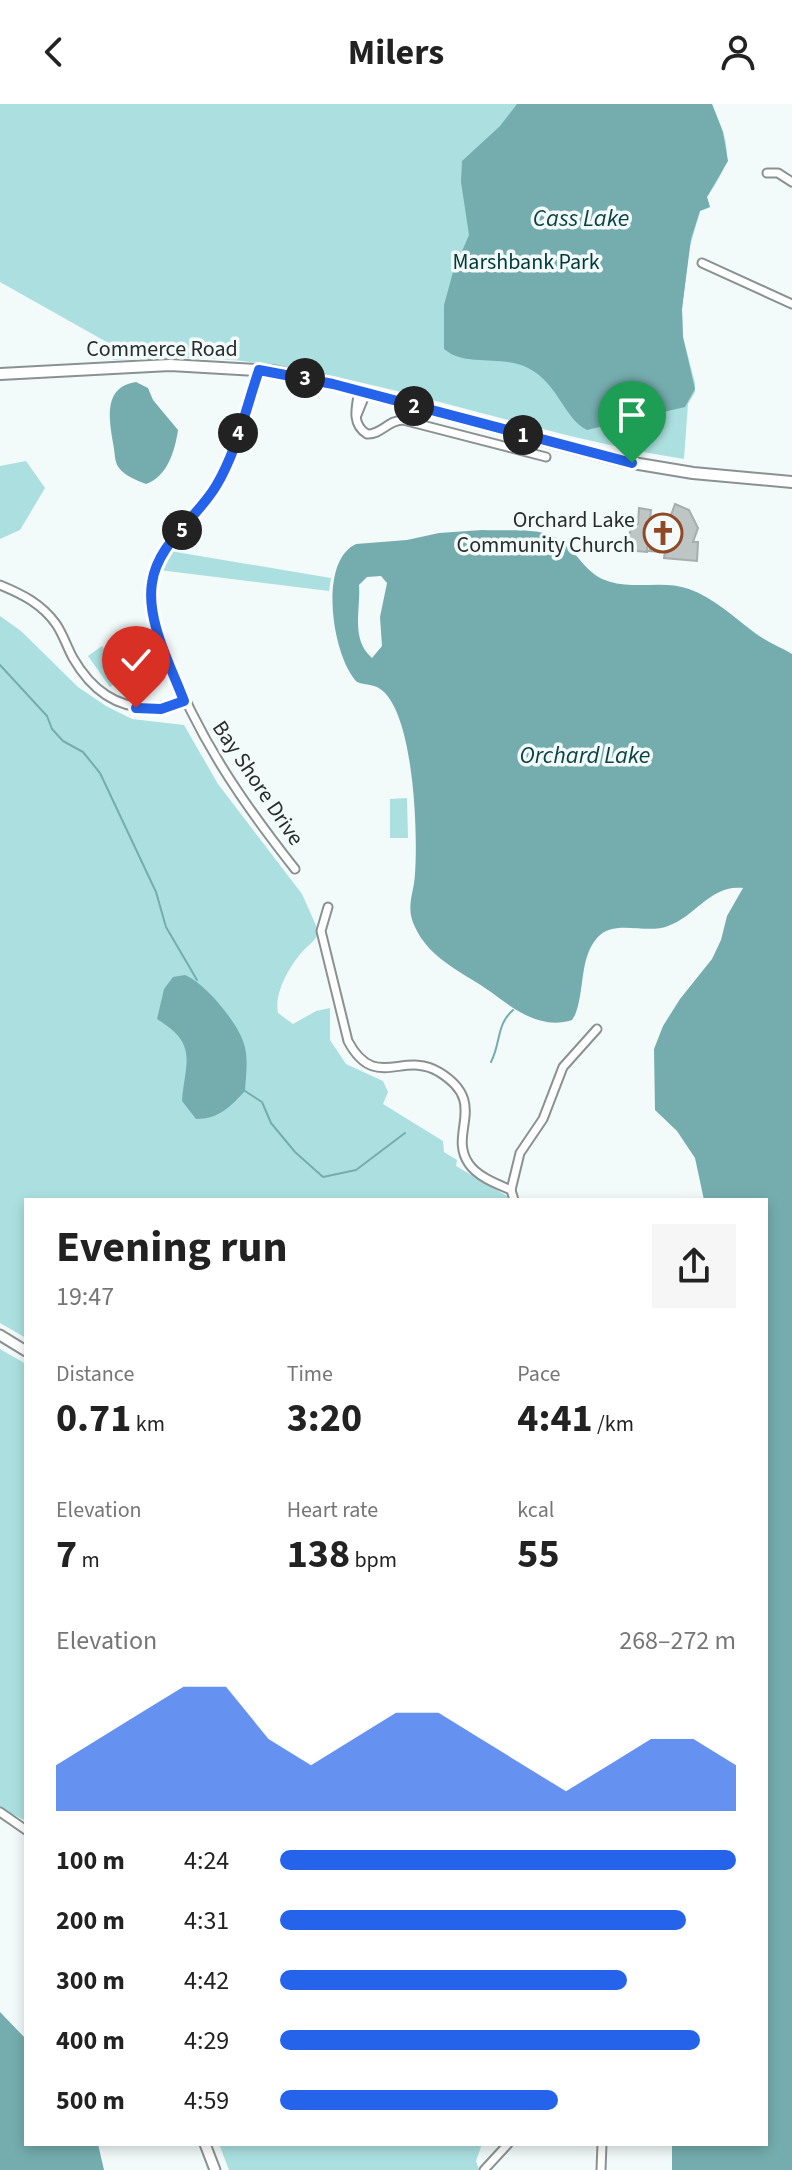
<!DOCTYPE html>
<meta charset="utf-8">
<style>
body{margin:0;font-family:"Source Sans 3",sans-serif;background:#f6f6f6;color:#222;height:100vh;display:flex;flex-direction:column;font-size:30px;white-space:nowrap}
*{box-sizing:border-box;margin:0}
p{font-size:26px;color:#767676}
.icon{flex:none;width:44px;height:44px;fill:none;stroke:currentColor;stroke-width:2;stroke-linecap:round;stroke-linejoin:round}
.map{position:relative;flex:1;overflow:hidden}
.drawer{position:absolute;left:24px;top:1094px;width:744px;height:948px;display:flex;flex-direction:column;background:#fff;border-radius:0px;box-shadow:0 4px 12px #0003}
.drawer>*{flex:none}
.pin{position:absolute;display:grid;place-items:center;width:68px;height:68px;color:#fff;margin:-82px -34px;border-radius:50% 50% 50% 0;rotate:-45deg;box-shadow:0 0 8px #0007}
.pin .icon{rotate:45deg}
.km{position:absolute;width:40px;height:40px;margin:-20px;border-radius:50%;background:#222;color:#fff;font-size:22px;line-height:40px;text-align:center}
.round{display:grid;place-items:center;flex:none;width:84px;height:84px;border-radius:0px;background:#f6f6f6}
.summary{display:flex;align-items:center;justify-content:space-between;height:136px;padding:0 32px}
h1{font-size:44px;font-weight:700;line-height:60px}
.figures{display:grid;grid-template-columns:repeat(3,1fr);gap:12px;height:136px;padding:8px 32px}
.figures div{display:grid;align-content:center}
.figures b{font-size:40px;font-weight:700}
.figures small{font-size:22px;font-weight:400}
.figures p{font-size:22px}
.chart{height:224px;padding:16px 32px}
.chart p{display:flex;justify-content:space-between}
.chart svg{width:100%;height:144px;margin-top:8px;fill:#2563eb;opacity:.7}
ul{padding:0 32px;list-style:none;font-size:26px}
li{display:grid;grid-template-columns:128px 96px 1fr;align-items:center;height:60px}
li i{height:20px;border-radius:10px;background:#2563eb}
header{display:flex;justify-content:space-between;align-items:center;height:104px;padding:0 32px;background:#fff;font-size:36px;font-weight:700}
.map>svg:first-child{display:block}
.green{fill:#ace0e0}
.water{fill:#75adae;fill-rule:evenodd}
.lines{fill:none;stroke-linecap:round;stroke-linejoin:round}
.stream{stroke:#75adae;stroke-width:2}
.building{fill:#bdc5c5;stroke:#a6adad;stroke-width:2}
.minor-casing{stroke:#8a9191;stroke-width:11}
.tertiary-casing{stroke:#8a9191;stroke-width:13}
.secondary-casing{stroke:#8a9191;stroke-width:14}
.minor{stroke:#fff;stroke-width:7}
.tertiary{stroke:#fff;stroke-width:9}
.secondary{stroke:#fff;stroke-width:10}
.route-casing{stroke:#fff;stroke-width:16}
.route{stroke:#2563eb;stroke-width:10}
.labels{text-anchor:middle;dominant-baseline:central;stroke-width:7;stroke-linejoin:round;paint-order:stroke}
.park-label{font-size:22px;fill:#013a3b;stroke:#f2fafa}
.street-label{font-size:22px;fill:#292c2c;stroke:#f2fafa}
.poi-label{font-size:22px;fill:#292c2c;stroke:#f2fafa;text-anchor:end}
.water-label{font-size:24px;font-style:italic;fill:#0d4243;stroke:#f2fafa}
</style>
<header><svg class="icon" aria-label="back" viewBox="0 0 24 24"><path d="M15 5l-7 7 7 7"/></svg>Milers<svg class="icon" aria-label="person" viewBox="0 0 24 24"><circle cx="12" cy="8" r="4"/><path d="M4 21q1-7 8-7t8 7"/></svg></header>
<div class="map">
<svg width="792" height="2066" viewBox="0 0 792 2066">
<rect width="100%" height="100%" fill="#f2fafa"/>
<g class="green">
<path d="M 0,0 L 712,0 C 730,44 735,53 707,93 L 710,103 L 700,107 L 689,146 L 682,205 L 683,233 L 695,279 L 695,288 L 688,300 L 684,355 C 540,333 402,279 258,259 C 210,252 161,254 112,256 L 119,245 L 0,178 Z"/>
<polygon points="26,357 45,384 20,426 0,435 0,362"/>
<polygon points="170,447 331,474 329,487 159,466"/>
<path d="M 0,512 L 21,527 L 78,583 L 106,602 L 132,615 L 184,621 L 218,680 L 302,790 L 319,828 C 315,838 309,840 302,848 C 289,863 274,889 278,909 L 293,920 L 316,907 L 330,904 L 330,936 L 346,960 L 383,977 L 388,988 L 383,1000 L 443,1037 L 444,1048 L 457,1056 L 456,1062 L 507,1092 L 507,1096 L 26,1096 L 26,1234 L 0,1219 Z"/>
<polygon points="102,542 124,573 110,583 88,552"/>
<polygon points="407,694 408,734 390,734 390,695"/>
<polygon points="0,1245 26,1260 26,1717 0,1704"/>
<polygon points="219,2040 482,2040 476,2057 479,2066 229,2066"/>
</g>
<g class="water">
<path d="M 517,0 L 712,0 L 723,28 L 728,57 L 707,93 L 710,103 L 700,107 L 691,135 L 682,205 L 683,233 L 695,285 L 685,303 L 587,326 C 565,316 558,279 528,264 C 502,250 466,264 444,245 L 444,201 L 453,168 L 469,131 L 461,78 L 462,57 L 500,22 Z"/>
<path d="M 136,278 L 148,284 L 153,296 L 178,326 C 175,347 167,373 146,380 C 136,376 125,372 119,364 C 114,358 115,347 113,339 C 109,314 103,283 136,278 Z"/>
<path d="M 482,426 C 511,428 547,420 569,443 C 579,454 590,471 605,476 C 632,487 662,475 689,485 C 714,494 734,513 755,529 C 765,537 780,543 792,550 L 792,2066 L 672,2066 L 672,2040 L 766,2040 L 766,1096 L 704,1096 L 695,1054 L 677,1027 L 655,1006 L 654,945 L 663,922 L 680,895 L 712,855 L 721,836 L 727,812 L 743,784 C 711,780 696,812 668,822 C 646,831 614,814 597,834 C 579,855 585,887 575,911 L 572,916 C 541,926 515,906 491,888 C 466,870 429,855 415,823 C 405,803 414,790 415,770 C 418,729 414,617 384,588 C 375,579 367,582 357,578 C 333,554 317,458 356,440 L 407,436 L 439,429 ZM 381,472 L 387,479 L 380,513 L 382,542 L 372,554 C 350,535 361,505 359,481 L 367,473 Z"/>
<path d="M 185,871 C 205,879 236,917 243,937 C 249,952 246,971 245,987 C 230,1003 219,1015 196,1015 L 182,997 C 185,957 199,941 157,915 L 164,885 L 173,873 Z"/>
<polygon points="0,1908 26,1935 26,2040 98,2040 104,2066 0,2066"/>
</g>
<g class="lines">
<g class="stream">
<polyline points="0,561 47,612 52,625 63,637 83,648 100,669 156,788 166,823 197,876"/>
<path d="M 491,958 C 501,939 496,921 513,906"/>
<polyline points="245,987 262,998 271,1019 295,1048 323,1073 356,1066 405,1029"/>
</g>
</g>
<g class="building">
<polygon points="675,400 689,406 698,424 693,438 698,438 697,457 664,454 665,448 649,447 661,416 671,411"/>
<polygon points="639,404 651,406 647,448 624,446 626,431 629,431 633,420 638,420"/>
</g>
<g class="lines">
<g class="minor-casing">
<g id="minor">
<polyline points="767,69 778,69 792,78"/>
<polyline points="702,159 792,200"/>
<path d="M 259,266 C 246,304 237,346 217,380 C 200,410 168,431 156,463 C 144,492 157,524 167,552 C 197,632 242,698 295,765"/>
<path d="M 359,287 C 356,303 351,320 367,330 C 381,331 388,316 403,316 L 546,353"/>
<polyline points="357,311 366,289"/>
<path d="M 0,481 C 22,490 42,500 56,520 C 63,530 67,543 73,554 C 99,599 136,613 184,597"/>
<path d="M 328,803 L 321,827 L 348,937 C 375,988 403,946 439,968 C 490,999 447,1029 469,1060 C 478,1073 497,1080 511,1086"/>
<polyline points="514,1096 511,1086 520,1049 543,1015 563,963 597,925"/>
<polyline points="0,1708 26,1726"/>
<polyline points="484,2066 508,2040"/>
<polyline points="601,2066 602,2040"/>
</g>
</g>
<g class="tertiary-casing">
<g id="tertiary">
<polyline points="0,1231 26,1247"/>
<polyline points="205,2040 215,2066"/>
</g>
</g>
<g class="secondary-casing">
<polyline id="secondary" points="0,270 170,261 273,267 343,283 621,357 693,369 792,378"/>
</g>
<use href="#minor" class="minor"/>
<use href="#tertiary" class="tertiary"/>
<use href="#secondary" class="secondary"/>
</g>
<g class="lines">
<g class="route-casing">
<path id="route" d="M 136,604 L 161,605 L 184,597 C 171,562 146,517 152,479 C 157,440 197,414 216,382 C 237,347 246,304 259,266 L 333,280 L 632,359"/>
</g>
<use href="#route" class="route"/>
</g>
<defs>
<g id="church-ring" transform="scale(2)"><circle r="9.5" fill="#f2fafa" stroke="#904924" stroke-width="1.5"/><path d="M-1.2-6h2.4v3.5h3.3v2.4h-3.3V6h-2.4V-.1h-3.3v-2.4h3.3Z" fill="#904924"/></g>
</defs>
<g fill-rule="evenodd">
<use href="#church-ring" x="663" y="429"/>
</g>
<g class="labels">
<g class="park-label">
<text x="526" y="158">Marshbank Park</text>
</g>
<g class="street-label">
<text x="162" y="245">Commerce Road</text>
<text transform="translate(258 679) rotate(56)">Bay Shore Drive</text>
</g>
<g class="poi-label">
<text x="635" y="416">Orchard Lake<tspan x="635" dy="25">Community Church</tspan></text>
</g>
<g class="water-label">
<text x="581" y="114">Cass Lake</text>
<text x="585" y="651">Orchard Lake</text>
</g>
</g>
</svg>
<div class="pin" style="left:632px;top:359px;background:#1e9e55"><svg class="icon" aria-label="arrive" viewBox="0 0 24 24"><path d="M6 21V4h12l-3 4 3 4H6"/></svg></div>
<div class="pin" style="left:136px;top:604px;background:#d93025"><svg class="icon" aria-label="check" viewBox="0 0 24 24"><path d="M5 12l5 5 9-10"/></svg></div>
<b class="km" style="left:523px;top:331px">1</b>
<b class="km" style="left:414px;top:302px">2</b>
<b class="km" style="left:305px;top:274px">3</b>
<b class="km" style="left:238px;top:329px">4</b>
<b class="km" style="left:182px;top:426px">5</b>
<section class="drawer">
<div class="summary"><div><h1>Evening run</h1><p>19:47</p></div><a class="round"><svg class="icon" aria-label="share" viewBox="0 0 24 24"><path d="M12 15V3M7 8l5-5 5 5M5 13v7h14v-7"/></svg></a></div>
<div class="figures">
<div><p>Distance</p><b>0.71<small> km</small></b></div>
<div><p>Time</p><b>3:20</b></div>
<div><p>Pace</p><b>4:41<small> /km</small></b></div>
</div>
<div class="figures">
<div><p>Elevation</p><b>7<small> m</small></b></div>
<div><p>Heart rate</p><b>138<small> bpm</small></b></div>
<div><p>kcal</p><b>55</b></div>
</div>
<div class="chart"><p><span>Elevation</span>268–272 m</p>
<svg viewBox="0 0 160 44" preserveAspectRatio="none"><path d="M0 44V30L10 22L20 14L30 6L40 6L50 22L60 30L70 22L80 14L90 14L100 22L110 30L120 38L130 30L140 22L150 22L160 30V44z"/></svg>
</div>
<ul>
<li><b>100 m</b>4:24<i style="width:100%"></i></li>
<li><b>200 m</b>4:31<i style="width:89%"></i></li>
<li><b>300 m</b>4:42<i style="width:76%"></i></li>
<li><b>400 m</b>4:29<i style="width:92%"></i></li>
<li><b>500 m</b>4:59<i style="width:61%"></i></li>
</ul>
</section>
</div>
